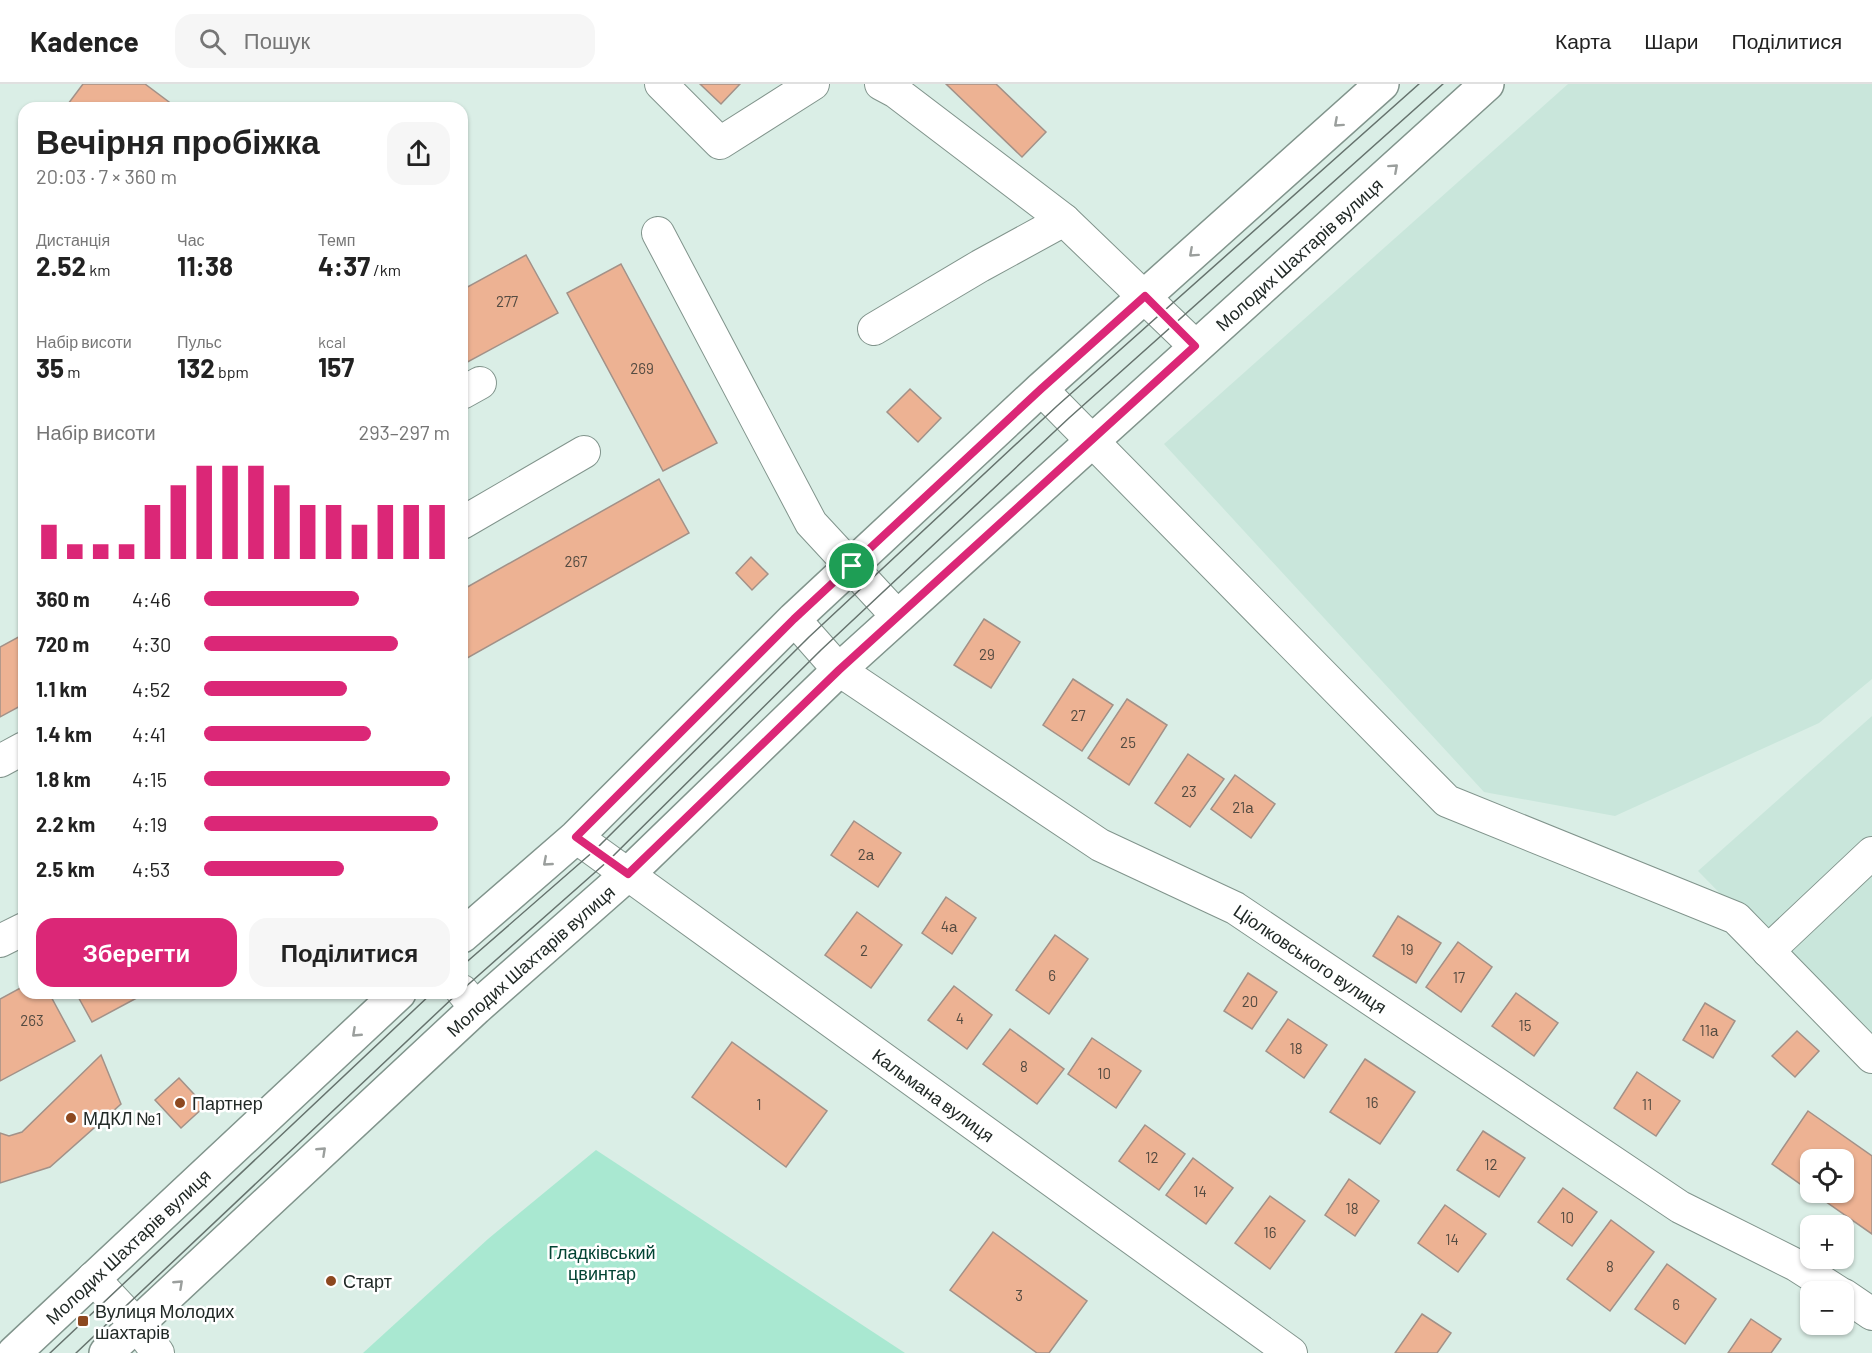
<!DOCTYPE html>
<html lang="uk">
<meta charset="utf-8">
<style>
body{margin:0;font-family:Barlow,sans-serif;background:#f6f6f6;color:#222;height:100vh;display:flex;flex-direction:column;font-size:22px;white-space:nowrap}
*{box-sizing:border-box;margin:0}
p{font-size:20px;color:#767676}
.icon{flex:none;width:33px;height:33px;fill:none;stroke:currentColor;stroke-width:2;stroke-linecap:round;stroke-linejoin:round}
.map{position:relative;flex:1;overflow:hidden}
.sheet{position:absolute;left:18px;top:18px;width:450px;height:897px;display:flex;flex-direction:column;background:#fff;border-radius:18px;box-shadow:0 2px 4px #0004}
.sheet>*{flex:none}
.fabs{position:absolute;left:1800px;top:1065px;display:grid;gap:12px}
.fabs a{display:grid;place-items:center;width:54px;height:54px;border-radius:12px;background:#fff;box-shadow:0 2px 4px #0004;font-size:30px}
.pin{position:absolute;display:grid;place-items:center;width:51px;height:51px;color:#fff;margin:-26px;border:3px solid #fff;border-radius:50%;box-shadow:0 2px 6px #0007}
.round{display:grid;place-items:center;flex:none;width:63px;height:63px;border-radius:18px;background:#f6f6f6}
.overview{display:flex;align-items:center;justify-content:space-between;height:102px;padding:0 18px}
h1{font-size:33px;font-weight:700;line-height:45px}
.stats{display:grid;grid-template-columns:repeat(3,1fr);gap:9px;height:102px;padding:6px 18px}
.stats div{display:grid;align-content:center}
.stats b{font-size:26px;font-weight:700}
.stats small{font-size:16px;font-weight:400}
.stats p{font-size:16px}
.chart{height:168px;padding:12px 18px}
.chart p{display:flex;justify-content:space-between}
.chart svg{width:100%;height:108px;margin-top:6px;stroke:#db2777;stroke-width:6}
.button{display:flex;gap:12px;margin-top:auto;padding:12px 18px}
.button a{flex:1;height:69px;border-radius:18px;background:#db2777;color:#fff;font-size:24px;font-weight:700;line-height:69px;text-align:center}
.button a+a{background:#f6f6f6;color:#222}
ul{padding:0 18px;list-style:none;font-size:20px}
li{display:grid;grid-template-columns:96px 72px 1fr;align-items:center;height:45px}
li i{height:15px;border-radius:8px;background:#db2777}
header{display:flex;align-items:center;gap:36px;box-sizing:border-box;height:84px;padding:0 30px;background:#fff;border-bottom:2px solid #e0e0e0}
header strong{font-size:28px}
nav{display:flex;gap:33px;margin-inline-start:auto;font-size:21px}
.search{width:420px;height:54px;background:#f6f6f6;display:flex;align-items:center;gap:15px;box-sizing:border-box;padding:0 21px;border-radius:18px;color:#767676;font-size:22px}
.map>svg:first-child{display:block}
.built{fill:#c9e6db}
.green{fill:#a9e8d1}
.building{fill:#edb293;stroke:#a29188;stroke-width:1.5}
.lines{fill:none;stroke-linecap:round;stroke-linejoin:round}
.minor-casing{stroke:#81948c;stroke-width:34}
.major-casing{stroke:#81948c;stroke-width:36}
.minor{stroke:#fff;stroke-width:32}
.major{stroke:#fff;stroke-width:33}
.tram{stroke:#66736e;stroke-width:1.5}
.oneway{stroke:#9b9f9d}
.route-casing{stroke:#fff;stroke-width:12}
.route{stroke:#db2777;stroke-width:8}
.poi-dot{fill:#8d481f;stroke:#fff;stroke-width:2}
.labels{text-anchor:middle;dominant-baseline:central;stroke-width:5;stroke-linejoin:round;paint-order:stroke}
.number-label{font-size:15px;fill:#544b41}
.street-label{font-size:18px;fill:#212926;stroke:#fff}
.poi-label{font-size:18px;fill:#212926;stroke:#fff;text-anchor:start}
.park-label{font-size:18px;fill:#034434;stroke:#fff}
</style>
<header>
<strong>Kadence</strong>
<div class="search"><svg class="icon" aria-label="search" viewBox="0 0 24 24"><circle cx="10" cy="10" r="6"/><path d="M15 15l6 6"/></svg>Пошук</div>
<nav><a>Карта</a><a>Шари</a><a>Поділитися</a></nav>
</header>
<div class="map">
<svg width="1872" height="1269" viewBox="0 0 1872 1269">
<rect width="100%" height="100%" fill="#daeee6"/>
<g class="built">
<polygon points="1568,0 1872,0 1872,595 1819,639 1615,732 1484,708 1164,360"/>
<polygon points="1872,632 1872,964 1698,787"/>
</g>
<polygon class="green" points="596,1066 905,1269 363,1269 488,1155"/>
<g class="building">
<polygon points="83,0 145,0 177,24 65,24"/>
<polygon points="700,0 740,0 721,20"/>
<polygon points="946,0 996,0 1046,48 1022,73"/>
<polygon points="526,171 558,229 462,281 462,206"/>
<polygon points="621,180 717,359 663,387 567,209"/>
<polygon points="910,305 941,334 918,358 887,328"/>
<polygon points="659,395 689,449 462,577 462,506"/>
<polygon points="751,473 768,490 752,506 736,489"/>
<polygon points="984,535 1020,558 991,604 954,581"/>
<polygon points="24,550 24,620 0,633 0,563"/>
<polygon points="1073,595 1113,621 1082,667 1043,641"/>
<polygon points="1127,615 1167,641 1129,701 1088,674"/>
<polygon points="1188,670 1224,695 1190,743 1155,719"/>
<polygon points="1235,691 1275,720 1251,754 1211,725"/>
<polygon points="854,737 901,769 878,803 831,771"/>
<polygon points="946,813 976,834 952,870 922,849"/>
<polygon points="857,828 902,861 871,904 825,871"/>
<polygon points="1398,832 1441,859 1416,899 1373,872"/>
<polygon points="1055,851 1088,875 1049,930 1016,906"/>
<polygon points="1458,858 1492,883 1461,928 1426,903"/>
<polygon points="1248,889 1277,908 1252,945 1224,927"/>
<polygon points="24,902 24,909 49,909 75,957 0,997 0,915"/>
<polygon points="954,902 992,931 967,965 928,936"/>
<polygon points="76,909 146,909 92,938"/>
<polygon points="1516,909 1558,939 1534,972 1492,942"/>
<polygon points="1705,919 1735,937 1713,974 1683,956"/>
<polygon points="1288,935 1327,961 1304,994 1266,967"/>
<polygon points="1010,945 1064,985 1037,1020 983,980"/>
<polygon points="1797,947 1819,967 1795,993 1772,972"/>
<polygon points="1092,954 1141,987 1116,1024 1068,990"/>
<polygon points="732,958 827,1027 786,1083 692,1013"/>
<polygon points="101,971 121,1020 50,1083 0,1099 0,1049 9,1052 22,1048"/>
<polygon points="1365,975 1415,1008 1380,1060 1330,1028"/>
<polygon points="1637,988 1680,1017 1656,1052 1614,1024"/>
<polygon points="179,994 205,1022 181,1044 155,1016"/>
<polygon points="1808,1027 1872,1072 1872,1150 1812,1108 1844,1108 1844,1076 1810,1076 1810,1107 1772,1080"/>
<polygon points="1145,1041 1185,1070 1159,1106 1119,1077"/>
<polygon points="1483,1047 1525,1074 1499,1113 1457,1086"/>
<polygon points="1193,1074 1233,1104 1206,1140 1166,1111"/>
<polygon points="1349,1095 1379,1117 1355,1152 1325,1131"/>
<polygon points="1563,1104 1597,1128 1572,1162 1538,1138"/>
<polygon points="1270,1112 1305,1137 1270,1185 1235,1159"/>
<polygon points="1445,1121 1486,1150 1458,1188 1418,1159"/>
<polygon points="1611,1136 1654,1168 1610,1227 1567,1195"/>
<polygon points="993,1148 1087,1217 1049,1269 1037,1269 950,1206"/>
<polygon points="1667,1180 1716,1215 1685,1260 1635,1225"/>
<polygon points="1422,1230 1451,1249 1437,1269 1395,1269"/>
<polygon points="1751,1235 1781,1255 1771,1269 1728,1269"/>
</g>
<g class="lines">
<g class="minor-casing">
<g id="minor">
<polyline points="661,0 720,59 813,0"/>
<polyline points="881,0 896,8 1064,136"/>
<polyline points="658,149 811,439 898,533"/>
<polyline points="874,245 980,182 1064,136 1195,262"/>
<polyline points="1041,305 1447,717 1736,834 1872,973"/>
<polyline points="462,309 480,299"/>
<polyline points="462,439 584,368"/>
<path id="s1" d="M 794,535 L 839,586 L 1100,761 L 1235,824 L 1680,1123 L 1796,1181 L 1838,1208"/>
<polyline points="0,677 24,664"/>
<path id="s2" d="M 576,753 L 1291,1269"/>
<polyline points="0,857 24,845"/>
<polyline points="1768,867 1872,769"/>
<polyline points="462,907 476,924"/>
<polyline points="93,1194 136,1240 158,1269"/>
<polyline points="1844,1211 1872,1230"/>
</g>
</g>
<g class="major-casing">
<g id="major">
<polyline points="462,852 576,753 794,535 1041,305 1382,0"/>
<path id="s3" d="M 14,1269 L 399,909"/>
<path id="s4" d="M 106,1269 L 476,924 L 628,790 L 839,586 L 1487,0"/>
</g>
</g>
<use href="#minor" class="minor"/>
<use href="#major" class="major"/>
<g class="tram">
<polyline points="462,882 595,766 809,553 1057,322 1419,0"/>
<polyline points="462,906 609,776 821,566 1069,334 1443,0"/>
<polyline points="50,1269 432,909"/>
<polyline points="76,1269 458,909"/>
</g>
</g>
<defs><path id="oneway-chevron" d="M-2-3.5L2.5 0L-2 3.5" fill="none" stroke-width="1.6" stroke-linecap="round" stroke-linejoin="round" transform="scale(1.5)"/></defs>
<g class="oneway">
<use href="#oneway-chevron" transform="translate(1338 39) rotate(138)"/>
<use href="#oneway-chevron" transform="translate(1394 84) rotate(-42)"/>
<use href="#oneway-chevron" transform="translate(1193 169) rotate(138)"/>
<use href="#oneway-chevron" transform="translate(547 778) rotate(139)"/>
<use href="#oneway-chevron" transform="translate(356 949) rotate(137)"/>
<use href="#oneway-chevron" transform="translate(322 1067) rotate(-43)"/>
<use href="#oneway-chevron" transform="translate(179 1200) rotate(-43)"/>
</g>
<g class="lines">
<g class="route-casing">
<polygon id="route" points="1145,212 1195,262 839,586 628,790 576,753 794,535 1041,305"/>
</g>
<use href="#route" class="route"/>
</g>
<g class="poi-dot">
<circle cx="180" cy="1019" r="6"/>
<circle cx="71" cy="1034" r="6"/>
<circle cx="331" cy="1197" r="6"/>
<rect x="77" y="1231" width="12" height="12" rx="3"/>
</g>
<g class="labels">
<g class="number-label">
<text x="507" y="217">277</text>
<text x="642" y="284">269</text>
<text x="576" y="477">267</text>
<text x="987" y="570">29</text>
<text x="1078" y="631">27</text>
<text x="1128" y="658">25</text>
<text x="1189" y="707">23</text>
<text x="1243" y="723">21а</text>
<text x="866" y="770">2а</text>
<text x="949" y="842">4а</text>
<text x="1407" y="865">19</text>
<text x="864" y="866">2</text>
<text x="1052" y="891">6</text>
<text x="1459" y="893">17</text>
<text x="1250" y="917">20</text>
<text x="960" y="934">4</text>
<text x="32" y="936">263</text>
<text x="1525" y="941">15</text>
<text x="1709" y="946">11а</text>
<text x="1296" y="964">18</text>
<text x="1024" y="982">8</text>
<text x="1104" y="989">10</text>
<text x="1372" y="1018">16</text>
<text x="759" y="1020">1</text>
<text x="1647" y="1020">11</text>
<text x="1152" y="1073">12</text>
<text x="1491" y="1080">12</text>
<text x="1200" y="1107">14</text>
<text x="1352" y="1124">18</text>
<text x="1567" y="1133">10</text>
<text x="1270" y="1148">16</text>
<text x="1452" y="1155">14</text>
<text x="1610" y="1182">8</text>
<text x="1019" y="1211">3</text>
<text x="1676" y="1220">6</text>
</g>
<g class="street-label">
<text stroke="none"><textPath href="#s4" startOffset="1622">Молодих Шахтарів вулиця</textPath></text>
<text stroke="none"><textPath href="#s1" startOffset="622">Ціолковського вулиця</textPath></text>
<text stroke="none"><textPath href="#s4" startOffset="578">Молодих Шахтарів вулиця</textPath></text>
<text stroke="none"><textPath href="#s2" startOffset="441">Кальмана вулиця</textPath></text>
<text stroke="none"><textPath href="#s3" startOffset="156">Молодих Шахтарів вулиця</textPath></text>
</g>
<g class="poi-label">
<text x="192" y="1019">Партнер</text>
<text x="83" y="1034">МДКЛ №1</text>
<text x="343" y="1197">Старт</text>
<text x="95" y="1227">Вулиця Молодих<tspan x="95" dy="21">шахтарів</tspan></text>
</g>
<g class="park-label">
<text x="602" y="1168">Гладківський<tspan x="602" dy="21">цвинтар</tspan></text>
</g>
</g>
</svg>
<div class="fabs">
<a><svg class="icon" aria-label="locate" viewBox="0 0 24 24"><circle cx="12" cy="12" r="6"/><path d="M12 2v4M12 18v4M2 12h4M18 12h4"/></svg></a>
<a>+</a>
<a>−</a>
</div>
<div class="pin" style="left:852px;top:482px;background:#1e9e55"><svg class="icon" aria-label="arrive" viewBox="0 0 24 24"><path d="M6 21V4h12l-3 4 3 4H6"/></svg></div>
<section class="sheet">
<div class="overview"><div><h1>Вечірня пробіжка</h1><p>20:03 · 7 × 360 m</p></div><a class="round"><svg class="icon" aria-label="share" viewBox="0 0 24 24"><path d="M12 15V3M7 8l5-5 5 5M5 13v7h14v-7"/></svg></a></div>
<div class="stats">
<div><p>Дистанція</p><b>2.52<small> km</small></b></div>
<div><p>Час</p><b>11:38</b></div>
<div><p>Темп</p><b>4:37<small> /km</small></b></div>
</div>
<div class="stats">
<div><p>Набір висоти</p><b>35<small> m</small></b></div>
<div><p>Пульс</p><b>132<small> bpm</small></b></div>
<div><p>kcal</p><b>157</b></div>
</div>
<div class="chart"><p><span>Набір висоти</span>293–297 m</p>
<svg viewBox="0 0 160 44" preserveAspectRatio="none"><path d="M5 44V30M15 44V38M25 44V38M35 44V38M45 44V22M55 44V14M65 44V6M75 44V6M85 44V6M95 44V14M105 44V22M115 44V22M125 44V30M135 44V22M145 44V22M155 44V22"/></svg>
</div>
<ul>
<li><b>360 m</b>4:46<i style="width:63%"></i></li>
<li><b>720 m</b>4:30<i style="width:79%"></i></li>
<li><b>1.1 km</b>4:52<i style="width:58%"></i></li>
<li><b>1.4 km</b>4:41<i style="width:68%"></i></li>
<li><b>1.8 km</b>4:15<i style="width:100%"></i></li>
<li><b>2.2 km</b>4:19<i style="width:95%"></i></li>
<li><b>2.5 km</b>4:53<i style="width:57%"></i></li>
</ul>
<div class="button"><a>Зберегти</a><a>Поділитися</a></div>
</section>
</div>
